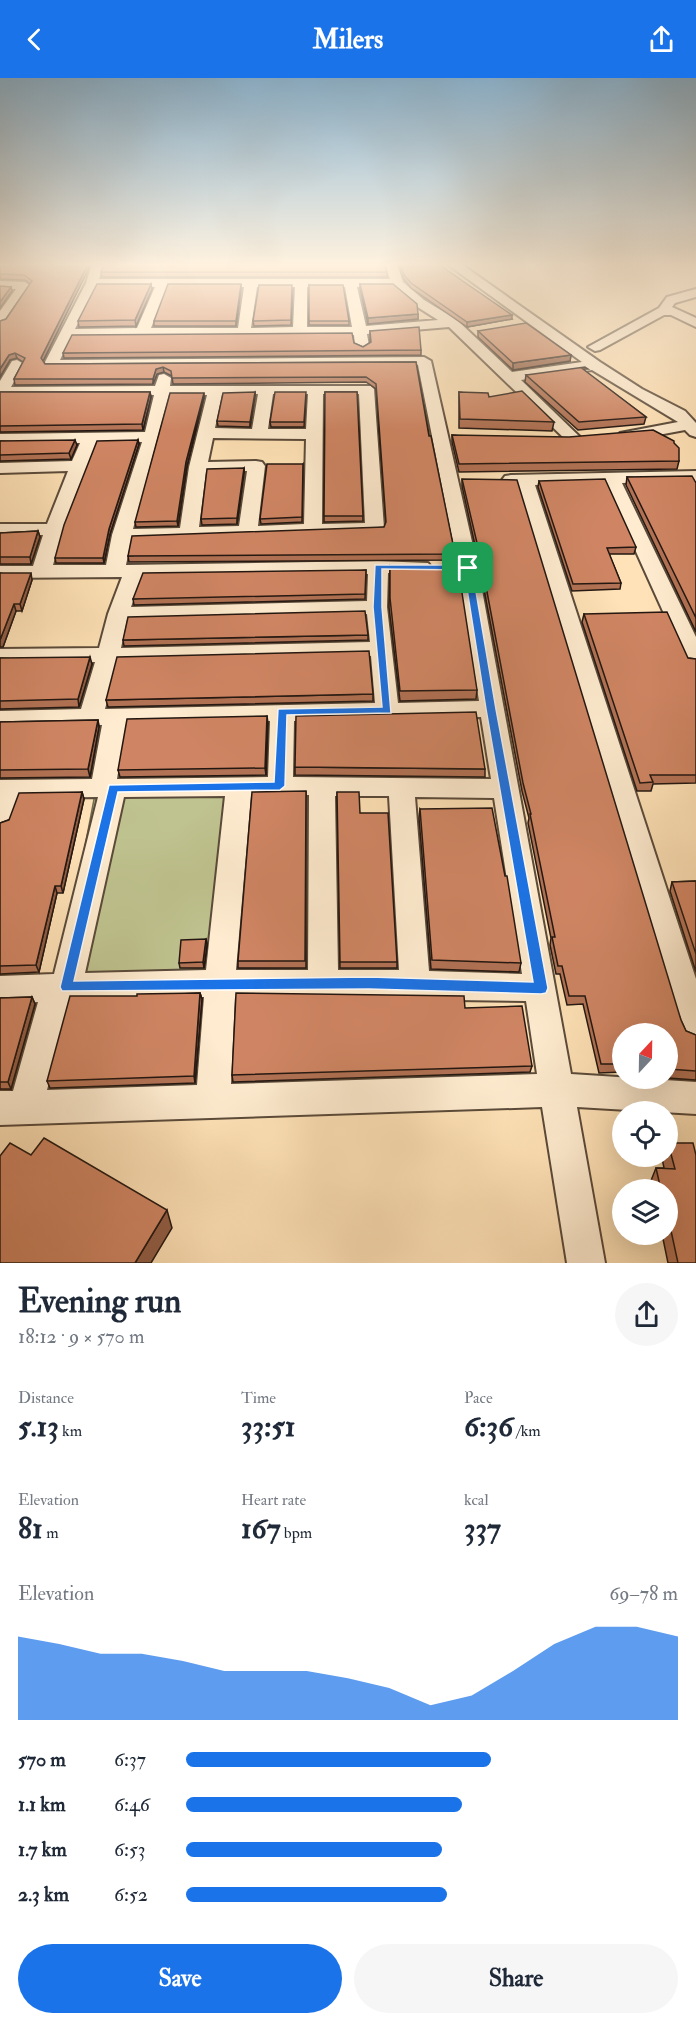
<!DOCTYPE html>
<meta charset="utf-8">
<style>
body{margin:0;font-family:"IM FELL Double Pica",serif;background:#f6f6f7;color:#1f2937;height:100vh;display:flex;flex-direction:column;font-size:22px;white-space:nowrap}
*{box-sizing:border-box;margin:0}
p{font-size:20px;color:#747a83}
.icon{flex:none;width:33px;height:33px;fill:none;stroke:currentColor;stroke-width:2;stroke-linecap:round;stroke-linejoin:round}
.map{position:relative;height:1185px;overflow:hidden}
.drawer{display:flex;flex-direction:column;background:#fff;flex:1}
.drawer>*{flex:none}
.needle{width:39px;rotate:22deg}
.controls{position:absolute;left:612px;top:945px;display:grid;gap:12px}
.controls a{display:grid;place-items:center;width:66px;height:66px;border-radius:50%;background:#fff;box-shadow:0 6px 24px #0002;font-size:30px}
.pin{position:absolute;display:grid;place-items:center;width:51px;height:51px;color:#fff;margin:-26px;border-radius:12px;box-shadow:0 3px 9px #0006}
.round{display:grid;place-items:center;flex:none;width:63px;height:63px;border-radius:32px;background:#f6f6f7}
.summary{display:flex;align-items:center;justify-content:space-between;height:102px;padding:0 18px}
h1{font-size:33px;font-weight:700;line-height:45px}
.metrics{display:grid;grid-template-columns:repeat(3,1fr);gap:9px;height:102px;padding:6px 18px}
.metrics div{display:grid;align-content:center}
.metrics b{font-size:30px;font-weight:700}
.metrics small{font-size:16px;font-weight:400}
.metrics p{font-size:16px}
.chart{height:168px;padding:12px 18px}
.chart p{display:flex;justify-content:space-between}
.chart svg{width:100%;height:108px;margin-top:6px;fill:#1a73e8;opacity:.7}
.cta{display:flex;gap:12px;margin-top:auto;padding:12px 18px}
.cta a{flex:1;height:69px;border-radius:36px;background:#1a73e8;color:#fff;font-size:24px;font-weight:700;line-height:69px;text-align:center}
.cta a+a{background:#f6f6f7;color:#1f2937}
ul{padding:0 18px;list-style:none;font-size:20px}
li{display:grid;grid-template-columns:96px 72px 1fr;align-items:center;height:45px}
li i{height:15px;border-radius:8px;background:#1a73e8}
header{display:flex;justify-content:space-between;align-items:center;height:78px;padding:0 18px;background:#1a73e8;color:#fff;font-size:27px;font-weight:700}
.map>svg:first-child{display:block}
.green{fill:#bfc38f;stroke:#716d50;stroke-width:1.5}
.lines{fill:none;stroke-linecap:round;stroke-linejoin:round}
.minor-casing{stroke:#5a4a3a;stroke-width:4}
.minor{fill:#ffecd0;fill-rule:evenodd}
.wall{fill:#b27255;stroke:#231711;stroke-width:1.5}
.shaded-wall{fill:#915d45;stroke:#231711;stroke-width:1.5}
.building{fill:#cf8563;stroke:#231711;stroke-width:1.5}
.route{fill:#1a73e8;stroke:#fff;stroke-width:1.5;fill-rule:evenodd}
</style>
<header><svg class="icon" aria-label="back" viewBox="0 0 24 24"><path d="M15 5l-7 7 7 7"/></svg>Milers<svg class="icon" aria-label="share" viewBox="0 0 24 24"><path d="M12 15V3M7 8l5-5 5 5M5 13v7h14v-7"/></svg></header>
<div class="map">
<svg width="696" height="1185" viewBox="0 0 696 1185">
<rect width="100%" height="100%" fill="#ffe2b7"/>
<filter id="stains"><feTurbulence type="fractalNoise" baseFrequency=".00333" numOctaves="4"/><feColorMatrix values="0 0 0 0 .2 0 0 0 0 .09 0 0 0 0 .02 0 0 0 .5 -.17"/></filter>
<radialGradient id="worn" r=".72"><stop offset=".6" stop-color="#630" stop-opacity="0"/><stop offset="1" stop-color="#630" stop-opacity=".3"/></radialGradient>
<polygon class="green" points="251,708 230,906 58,909 96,711"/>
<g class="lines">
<g class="minor-casing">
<g id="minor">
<path d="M 92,186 L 104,186 L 99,201 L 390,201 L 385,186 L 397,186 L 403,204 L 424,222 L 457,242 L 512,294 L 582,284 L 447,186 L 461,186 L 600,284 L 642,311 L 685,333 L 696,345 L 696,359 L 690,357 L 685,352 L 626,363 L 620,361 L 618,358 L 620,355 L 678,344 L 592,292 L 521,302 L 581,360 L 573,365 L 567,363 L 449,249 L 367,256 L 369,268 L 362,272 L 355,268 L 354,257 L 71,259 L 60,282 L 424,279 L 431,283 L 478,490 L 571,996 L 696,1004 L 696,1036 L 577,1029 L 605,1185 L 567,1185 L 542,1029 L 0,1047 L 0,1013 L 13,1013 L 38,924 L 0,926 L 0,898 L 54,896 L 98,719 L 20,720 L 9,749 L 0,752 L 0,702 L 92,701 L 102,647 L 0,649 L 0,633 L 81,631 L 95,584 L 0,585 L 0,571 L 99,570 L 108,536 L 122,499 L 0,500 L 0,488 L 33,488 L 43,457 L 0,458 L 0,446 L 47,446 L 68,393 L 0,395 L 0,385 L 72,383 L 80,365 L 0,366 L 0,356 L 145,354 L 154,317 L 0,318 L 0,303 L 12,283 L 17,282 L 24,286 L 11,309 L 155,308 L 159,297 L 164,296 L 171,300 L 170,308 L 371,308 L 374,311 L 384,450 L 382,454 L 131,462 L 126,487 L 378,483 L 428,485 L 431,489 L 428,493 L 388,495 L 387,529 L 398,625 L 479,623 L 458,490 L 418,287 L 46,289 L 44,286 L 86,205 ZM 96,209 L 155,209 L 137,250 L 75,251 ZM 167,209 L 244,209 L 238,250 L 151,250 ZM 257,209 L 295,209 L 293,249 L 251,250 ZM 307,209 L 345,209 L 352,249 L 307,249 ZM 357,209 L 394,209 L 416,228 L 438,242 L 366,248 ZM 258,316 L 252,351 L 215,350 L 222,317 ZM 273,316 L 308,316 L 306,351 L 268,351 ZM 323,316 L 359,316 L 365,445 L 322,446 ZM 169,317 L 207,317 L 189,389 L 180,450 L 133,451 ZM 213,360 L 306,361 L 304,446 L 258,448 L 265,388 L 262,384 L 256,383 L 208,384 ZM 142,364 L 112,457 L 106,487 L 53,487 L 63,451 L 96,365 ZM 247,393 L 239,448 L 199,449 L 206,394 ZM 368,496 L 367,523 L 131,529 L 142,498 ZM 367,536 L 370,564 L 121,570 L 127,542 ZM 371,578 L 375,625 L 105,631 L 117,584 ZM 481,639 L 491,701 L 293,699 L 294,643 ZM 270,643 L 268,699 L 117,701 L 126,646 ZM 309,717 L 308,892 L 236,892 L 251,718 ZM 225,718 L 206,892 L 85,895 L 124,719 ZM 335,718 L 389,718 L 399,892 L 338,892 ZM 415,719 L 494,720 L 522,896 L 429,893 ZM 204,919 L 197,1007 L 47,1012 L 70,923 ZM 235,919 L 526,923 L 537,996 L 231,1006 Z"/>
<polygon points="0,203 25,204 31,208 5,245 0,246 0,233 16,211 0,211"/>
<polygon points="696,211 696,219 675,225 672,229 696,240 696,249 671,237 664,237 600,272 595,273 588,269 659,230 667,219"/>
<polygon points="696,393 696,403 622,405 696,559 696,589 688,587 685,582 605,405 535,407 696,901 696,965 685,960 680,950 518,407 505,406 502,402 505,398 511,397"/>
</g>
</g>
<use href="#minor" class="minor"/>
</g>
<g class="wall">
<polygon points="0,186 91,186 43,283 45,286 416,284 429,358 455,476 454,482 129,484 128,478 384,449 386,445 376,311 366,304 173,306 172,298 164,294 157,296 153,306 15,307 14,301 23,284 17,280 10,282 0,299 0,243 6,241 30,206 25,202 0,201"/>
<polygon points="398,186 438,186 512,241 467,249 411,210 404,201"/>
<polygon points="101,194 387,194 387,199 102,199"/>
<polygon points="360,206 418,236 418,241 368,246 360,211"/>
<polygon points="309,207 349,243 349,247 309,247"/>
<polygon points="152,211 136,248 79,249 78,243"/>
<polygon points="241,211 236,248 154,248 154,243"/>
<polygon points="293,211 291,247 254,248 253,243"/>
<polygon points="370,253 421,272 421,277 64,280 63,275 354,265 363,269 370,265"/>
<polygon points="478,253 571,277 570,283 513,292 478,259"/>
<polygon points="587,295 646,339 644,346 578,352 525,304 526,297"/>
<polygon points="0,314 150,314 151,319 143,352 0,354"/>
<polygon points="255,314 255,318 250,349 218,348 217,343"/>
<polygon points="325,314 357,314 363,443 324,444"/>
<polygon points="459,314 489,319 554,344 552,353 459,350"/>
<polygon points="306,318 304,349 271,349 270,344"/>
<polygon points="204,319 187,388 178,448 136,449 135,444"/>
<polygon points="452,357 679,383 677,391 459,394 452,364"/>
<polygon points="138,362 139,366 110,456 104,485 56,485 55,480"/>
<polygon points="0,363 77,367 71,381 0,383"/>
<polygon points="303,386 302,444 261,446 260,441"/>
<polygon points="244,390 244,395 237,446 202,447 201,441"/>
<polygon points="627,399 696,405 696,554 626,407"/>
<polygon points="462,401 681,942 686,953 696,957 696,1002 668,1000 668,956 622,956 622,995 622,994 599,995 583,926 567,927 560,896 556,896 550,867 551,860 528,745 529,740 522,713 480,490 462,408"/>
<polygon points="539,403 636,469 634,476 609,476 621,505 620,511 572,513 538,409"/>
<polygon points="38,453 40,459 31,486 0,486 0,455"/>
<polygon points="390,488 477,612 476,621 400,623 389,529"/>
<polygon points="366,492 365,521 134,527 133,521"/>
<polygon points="0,495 32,502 22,533 16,533 3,569"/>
<polygon points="584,536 688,580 696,581 696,705 653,706 651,713 637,713 582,544"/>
<polygon points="368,557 368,562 124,568 123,562"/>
<polygon points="0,580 92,586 79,629 0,631"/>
<polygon points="373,616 373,623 108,629 106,622"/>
<polygon points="267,638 266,697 120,699 118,692"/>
<polygon points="98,642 99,649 90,699 0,700 0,644"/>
<polygon points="295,689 485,691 485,699 295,697"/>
<polygon points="306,713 306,890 238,890 238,883"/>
<polygon points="82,714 84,721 63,815 57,815 39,894 0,896 0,745"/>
<polygon points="337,714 397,884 397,890 340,890"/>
<polygon points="420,731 521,885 519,894 431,891 419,740"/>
<polygon points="696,803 696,894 670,813 672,804"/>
<polygon points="206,861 207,867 204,890 180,890 179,885"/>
<polygon points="200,915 202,921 195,1005 50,1010 47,1003 137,918"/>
<polygon points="32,919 35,926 11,1011 0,1011 0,920"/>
<polygon points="465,930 532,988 530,994 233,1004 232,997"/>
<polygon points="668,1065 696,1077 696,1185 668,1185 662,1156 668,1156 668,1112 651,1112 650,1105 656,1090 664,1090 662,1080 662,1078 668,1078"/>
</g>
<g class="shaded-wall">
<polygon points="88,186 91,186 42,285 41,280"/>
<polygon points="151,206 152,211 136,248 135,242"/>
<polygon points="241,206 241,211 236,248 236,243"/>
<polygon points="11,209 12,213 0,230 0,224"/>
<polygon points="418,236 418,241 368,246 368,240"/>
<polygon points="512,237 512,241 467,249 467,244"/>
<polygon points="15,275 17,280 10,282 0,299 0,291 9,277"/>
<polygon points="571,277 570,283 513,292 513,285"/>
<polygon points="163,289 164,294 157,296 153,306 153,301 156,291"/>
<polygon points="150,314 151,319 143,352 142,346"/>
<polygon points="255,314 255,318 250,349 250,344"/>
<polygon points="204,315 204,319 187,388 178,448 177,443 186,384"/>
<polygon points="75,362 77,367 71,381 69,375"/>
<polygon points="138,362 139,366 110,456 104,485 103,480 109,451"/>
<polygon points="244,390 244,395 237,446 237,440"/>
<polygon points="38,453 40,459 31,486 30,479"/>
<polygon points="31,495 32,502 22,533 20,526"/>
<polygon points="14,526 16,533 3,569 0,569 0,562"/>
<polygon points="90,579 92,586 79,629 78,621"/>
<polygon points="267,638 268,645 266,697 265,690"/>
<polygon points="98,642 99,649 90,699 88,691"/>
<polygon points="82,714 84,721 63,815 61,808"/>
<polygon points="55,808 57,815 39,894 36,887"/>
<polygon points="206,861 207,867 204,890 203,884"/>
<polygon points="200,915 202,921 195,1005 194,998"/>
<polygon points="32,919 35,926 11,1011 8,1004"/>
<polygon points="167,1132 172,1150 151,1185 135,1185"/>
</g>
<g class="building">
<polygon points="0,186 88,186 41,280 45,286 416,284 429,358 431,358 455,476 128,478 132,458 384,449 386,444 376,306 366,299 172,300 171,293 163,289 156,291 153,301 14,301 25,280 15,275 9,277 0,291 0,243 6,241 32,203 24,197 0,196"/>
<polygon points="104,186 385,186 387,194 101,194"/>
<polygon points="400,186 438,186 512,237 467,244 411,205 404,197"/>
<polygon points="97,206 151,206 135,242 78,243"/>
<polygon points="168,206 241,206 236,243 154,243"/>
<polygon points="360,206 393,206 417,226 418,236 368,240"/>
<polygon points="259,207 292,207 291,242 253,243"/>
<polygon points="309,207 343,207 349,243 309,243"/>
<polygon points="0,208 11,209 0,224"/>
<polygon points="526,245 571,277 513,285 478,253"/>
<polygon points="419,249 421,272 63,275 72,257 352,255 354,265 363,269 371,264 370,253"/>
<polygon points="585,289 588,291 583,291 646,339 579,344 526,297"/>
<polygon points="522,313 554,344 460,341 459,314 488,315 489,319"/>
<polygon points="0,314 150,314 142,346 0,348"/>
<polygon points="255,314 250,344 217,343 223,315"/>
<polygon points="275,314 306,314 304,344 270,344"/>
<polygon points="325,314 357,314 363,438 324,438"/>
<polygon points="170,315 204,315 186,384 177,443 135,444"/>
<polygon points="653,352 674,363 674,365 679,370 679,383 459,386 452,357 569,359"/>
<polygon points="75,362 69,375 0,377 0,363"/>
<polygon points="138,362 109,451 103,480 55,480 64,447 97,363"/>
<polygon points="267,386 303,386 302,439 260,441"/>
<polygon points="244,390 237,440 201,441 207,391"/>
<polygon points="692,398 696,405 696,540 627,399"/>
<polygon points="462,401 517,402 681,942 686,953 696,957 696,993 668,991 668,956 622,956 622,986 601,986 585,918 569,918 562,888 558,888 552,859 555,859 530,736 531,736 523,705 481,482"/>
<polygon points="605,401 636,469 607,470 621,505 573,506 539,403"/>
<polygon points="38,453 30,479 0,479 0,455"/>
<polygon points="390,488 458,489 477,612 400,613 390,520"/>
<polygon points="366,492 365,516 133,521 143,495"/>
<polygon points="0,495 31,495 20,526 14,526 0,562"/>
<polygon points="365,533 368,557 123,562 128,539"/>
<polygon points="667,534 688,580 696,581 696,697 650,697 653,704 640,705 584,536"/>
<polygon points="369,573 373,616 106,622 117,579"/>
<polygon points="90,579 78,621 0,623 0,580"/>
<polygon points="476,634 485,691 295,689 296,638"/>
<polygon points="267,638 265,690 118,692 127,641"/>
<polygon points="98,642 88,691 0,692 0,644"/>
<polygon points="306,713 305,883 238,883 252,714"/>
<polygon points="82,714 61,808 55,808 36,887 0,888 0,745 9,742 19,715"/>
<polygon points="337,714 359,714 360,735 388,735 397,884 340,884"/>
<polygon points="492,730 505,798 507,798 521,885 432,882 420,731"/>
<polygon points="696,803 696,876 672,804"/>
<polygon points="206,861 203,884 179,885 181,862"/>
<polygon points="200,915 194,998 47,1003 70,918 137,918 137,916"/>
<polygon points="236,915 464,918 465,930 522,928 532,988 232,997"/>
<polygon points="32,919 8,1004 0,1004 0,920"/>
<polygon points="44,1060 167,1132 135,1185 0,1185 0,1078 10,1065 31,1077"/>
<polygon points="668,1065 693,1065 696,1077 696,1185 678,1185 668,1139 668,1112 661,1112 656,1090 675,1091"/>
</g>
<linearGradient id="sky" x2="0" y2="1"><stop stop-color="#8cb7d5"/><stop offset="0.53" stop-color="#fff2df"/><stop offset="1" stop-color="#fff2df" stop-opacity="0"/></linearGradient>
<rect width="696" height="352" fill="url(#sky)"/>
<path class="route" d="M 375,487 L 468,487 L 472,490 L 496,631 L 548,910 L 546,915 L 541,916 L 369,911 L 62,913 L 60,909 L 109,707 L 274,704 L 278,631 L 382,629 L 373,529 ZM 382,491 L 464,492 L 486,631 L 533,904 L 369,899 L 74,903 L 118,714 L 280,712 L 285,708 L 287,637 L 391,635 L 382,529 Z"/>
<rect width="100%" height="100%" filter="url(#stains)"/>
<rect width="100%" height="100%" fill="url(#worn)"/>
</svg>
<div class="controls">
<a><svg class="needle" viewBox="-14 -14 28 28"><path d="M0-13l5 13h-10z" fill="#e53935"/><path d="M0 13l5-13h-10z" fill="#747a83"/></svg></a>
<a><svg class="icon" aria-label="locate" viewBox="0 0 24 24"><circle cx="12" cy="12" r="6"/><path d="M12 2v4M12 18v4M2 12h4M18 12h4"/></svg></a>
<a><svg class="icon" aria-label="layers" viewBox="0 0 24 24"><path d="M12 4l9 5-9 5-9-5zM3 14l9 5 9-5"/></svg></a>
</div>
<div class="pin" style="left:468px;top:490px;background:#1e9e55"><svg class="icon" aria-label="arrive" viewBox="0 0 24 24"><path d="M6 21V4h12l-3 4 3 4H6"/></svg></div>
</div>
<section class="drawer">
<div class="summary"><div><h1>Evening run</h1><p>18:12 · 9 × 570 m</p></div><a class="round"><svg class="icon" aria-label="share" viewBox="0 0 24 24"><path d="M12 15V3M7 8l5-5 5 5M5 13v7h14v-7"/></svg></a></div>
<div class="metrics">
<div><p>Distance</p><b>5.13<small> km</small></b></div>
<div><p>Time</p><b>33:51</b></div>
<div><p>Pace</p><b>6:36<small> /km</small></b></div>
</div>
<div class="metrics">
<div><p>Elevation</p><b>81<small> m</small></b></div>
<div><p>Heart rate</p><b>167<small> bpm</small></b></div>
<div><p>kcal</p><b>337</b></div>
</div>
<div class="chart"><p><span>Elevation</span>69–78 m</p>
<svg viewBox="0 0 160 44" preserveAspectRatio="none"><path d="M0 44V10L10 13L20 17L30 17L40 20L50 24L60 24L70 24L80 27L90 31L100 38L110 34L120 24L130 13L140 6L150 6L160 10V44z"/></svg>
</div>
<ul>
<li><b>570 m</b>6:37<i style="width:62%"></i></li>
<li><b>1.1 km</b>6:46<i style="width:56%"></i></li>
<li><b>1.7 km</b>6:53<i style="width:52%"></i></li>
<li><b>2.3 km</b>6:52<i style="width:53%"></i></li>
</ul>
<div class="cta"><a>Save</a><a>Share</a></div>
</section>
